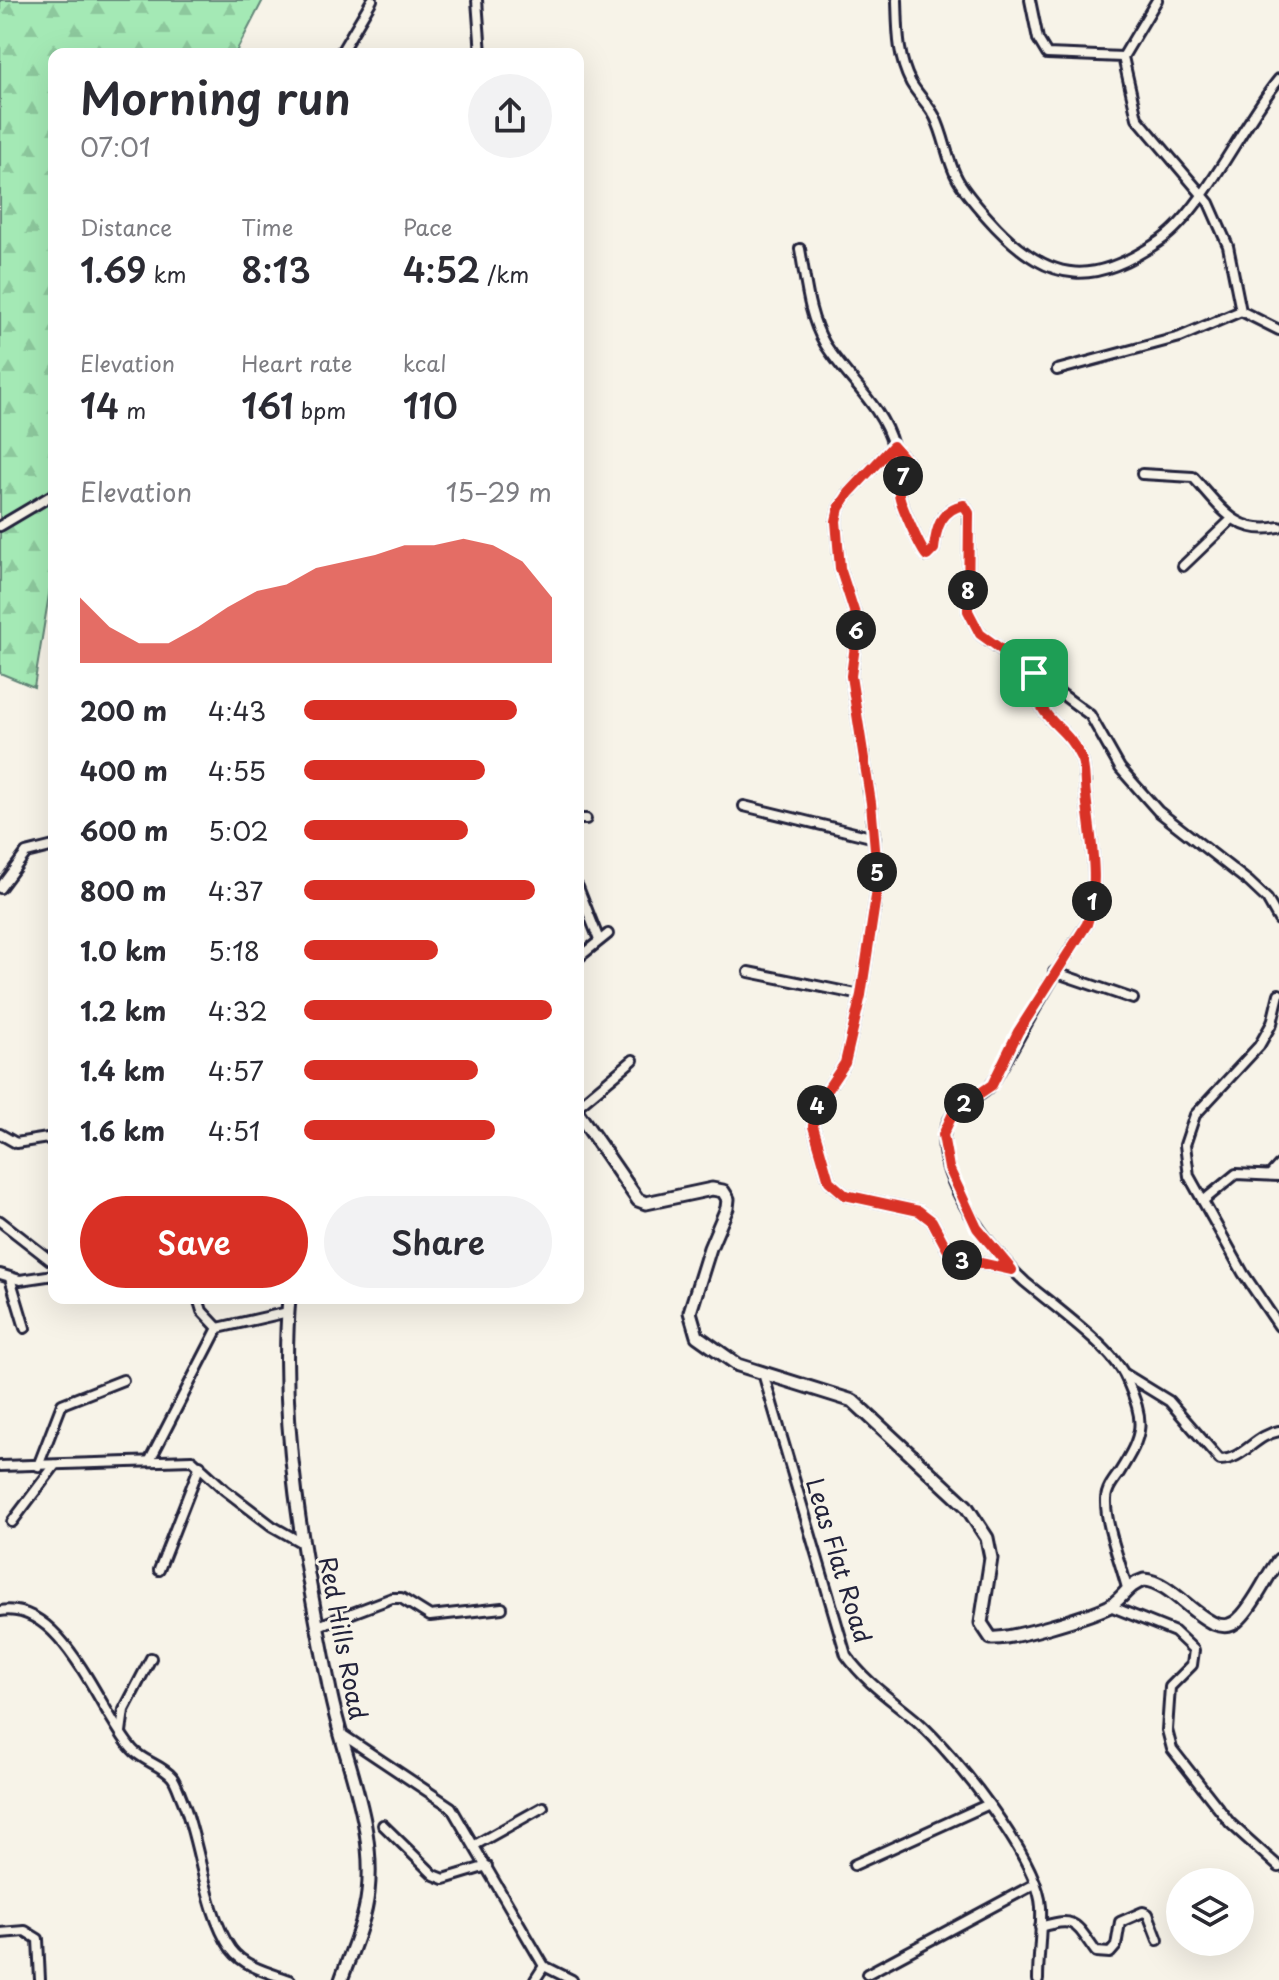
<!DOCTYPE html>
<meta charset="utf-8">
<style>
body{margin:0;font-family:"Playpen Sans",sans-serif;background:#f2f2f3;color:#2b2b33;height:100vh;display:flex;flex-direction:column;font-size:30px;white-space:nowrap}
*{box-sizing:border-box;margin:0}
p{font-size:26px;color:#7c7c81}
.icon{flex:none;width:44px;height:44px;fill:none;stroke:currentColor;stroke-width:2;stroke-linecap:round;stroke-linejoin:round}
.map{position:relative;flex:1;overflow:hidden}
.details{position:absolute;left:48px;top:48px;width:536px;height:1256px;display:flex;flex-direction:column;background:#fff;border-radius:16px;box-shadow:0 8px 32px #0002}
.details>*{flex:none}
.fabs{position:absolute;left:1166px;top:1868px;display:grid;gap:16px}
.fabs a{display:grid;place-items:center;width:88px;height:88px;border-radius:50%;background:#fff;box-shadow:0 8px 32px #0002;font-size:40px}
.pin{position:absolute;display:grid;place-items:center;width:68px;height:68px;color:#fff;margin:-34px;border-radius:16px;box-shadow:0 4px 12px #0006}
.km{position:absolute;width:40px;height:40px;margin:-20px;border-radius:50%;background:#222;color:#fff;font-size:22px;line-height:40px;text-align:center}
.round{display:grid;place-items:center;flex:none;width:84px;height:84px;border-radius:42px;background:#f2f2f3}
.headline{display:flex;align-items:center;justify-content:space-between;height:136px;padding:0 32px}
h1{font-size:44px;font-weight:600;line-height:60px}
.stats{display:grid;grid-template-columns:repeat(3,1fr);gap:12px;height:136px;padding:8px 32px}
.stats div{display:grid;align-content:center}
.stats b{font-size:34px;font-weight:600}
.stats small{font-size:22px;font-weight:400}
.stats p{font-size:22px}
.chart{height:224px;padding:16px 32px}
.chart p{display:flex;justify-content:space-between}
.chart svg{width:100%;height:144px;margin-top:8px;fill:#d93025;opacity:.7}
.primary-button{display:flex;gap:16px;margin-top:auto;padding:16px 32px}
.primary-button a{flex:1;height:92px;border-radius:48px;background:#d93025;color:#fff;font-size:32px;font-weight:600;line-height:92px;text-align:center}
.primary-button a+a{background:#f2f2f3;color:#2b2b33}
ul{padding:0 32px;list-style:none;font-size:26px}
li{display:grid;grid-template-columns:128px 96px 1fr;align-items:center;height:60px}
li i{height:20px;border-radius:10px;background:#d93025}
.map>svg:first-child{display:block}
.forest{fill:url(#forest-firs);stroke:#638678;stroke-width:2}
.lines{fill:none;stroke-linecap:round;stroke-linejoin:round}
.street-casing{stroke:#22223b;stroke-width:14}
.secondary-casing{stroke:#22223b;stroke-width:17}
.street{stroke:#f7f3e8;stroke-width:8}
.secondary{stroke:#f7f3e8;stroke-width:11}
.route-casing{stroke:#fff;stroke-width:16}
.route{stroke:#d93025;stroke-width:10}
.labels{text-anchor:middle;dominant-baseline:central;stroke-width:6;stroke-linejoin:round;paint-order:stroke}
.street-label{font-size:24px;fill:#22223b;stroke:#f7f3e8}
</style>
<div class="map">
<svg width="1279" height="1980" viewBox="0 0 1279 1980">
<defs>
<pattern id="forest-firs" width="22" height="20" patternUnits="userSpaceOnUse" patternTransform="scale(2)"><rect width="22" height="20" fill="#a4e9b5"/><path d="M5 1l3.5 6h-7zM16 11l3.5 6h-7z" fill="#8dc89d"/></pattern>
</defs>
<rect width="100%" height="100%" fill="#f7f3e8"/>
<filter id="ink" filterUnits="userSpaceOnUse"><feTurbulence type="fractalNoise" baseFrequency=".0125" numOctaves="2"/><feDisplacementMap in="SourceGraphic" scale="16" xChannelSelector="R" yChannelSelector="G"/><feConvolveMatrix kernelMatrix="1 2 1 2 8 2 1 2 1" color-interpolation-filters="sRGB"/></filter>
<g filter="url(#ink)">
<polygon class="forest" points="0,0 263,0 235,54 54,54 54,564 34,687 0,673"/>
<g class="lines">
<g class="street-casing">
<g id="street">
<polyline points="477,0 481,54"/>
<path d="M 897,0 C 898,29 897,56 911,83 C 918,95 929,105 935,117 C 945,137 947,161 958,180 C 968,197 983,213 996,227 C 1052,285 1095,286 1161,240 C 1203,211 1244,121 1279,79"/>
<polyline points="1030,0 1038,39 1047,54 1123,57"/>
<polyline points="1157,0 1123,57 1137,118 1209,203 1228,246 1241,311 1279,330"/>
<polyline points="340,54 372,0"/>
<path d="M 800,249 C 806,281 808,315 825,344 C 847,379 882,405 893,446 L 849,493 L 839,508 L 836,521 L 840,568 L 855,614 L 856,638 L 851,676 L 871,803 L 878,883 L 861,995 L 845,1063 L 815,1108 L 813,1126 L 829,1181 L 845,1195 L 919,1211 L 932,1221 L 947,1249 L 958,1258 L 1012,1270"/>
<polyline points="1057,370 1180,337 1241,311"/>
<path d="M 893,446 L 907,462 C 905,471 900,483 899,493 C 899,501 921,550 927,556 L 934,549 C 936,528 941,509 964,505 L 969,513 L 968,611 L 980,634 L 1090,715 L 1120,768 L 1158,811 L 1249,882 L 1267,899 L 1279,920"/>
<path d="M 1142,474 L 1193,477 C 1220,506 1236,536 1279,527"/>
<polyline points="0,526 54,494"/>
<polyline points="1183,566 1232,519"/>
<path d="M 1034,673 C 1036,725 1064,720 1081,758 C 1086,768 1084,783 1086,795 C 1090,837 1101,884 1087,924 C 1052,975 1025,1028 994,1081 C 984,1099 959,1101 949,1120 C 924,1165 993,1253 1025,1282 C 1051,1304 1114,1349 1126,1378 C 1146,1423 1144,1433 1119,1473 C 1113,1481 1106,1490 1106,1500 C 1105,1524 1121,1564 1127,1588"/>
<polyline points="744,806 875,838"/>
<polyline points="578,819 586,819"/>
<polyline points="578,887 599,940"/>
<polyline points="0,888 26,853 54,846"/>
<polyline points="578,958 608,934"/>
<polyline points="749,972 861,995"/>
<polyline points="1054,972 1133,999"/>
<polyline points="1279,994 1272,1023 1259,1046 1195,1115 1185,1145 1189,1176 1243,1273 1279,1326"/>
<polyline points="578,1106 633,1060"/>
<polyline points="0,1134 16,1143 54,1137"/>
<polyline points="1270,1175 1279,1165"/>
<polyline points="1203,1201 1236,1174 1279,1176"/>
<polyline points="0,1221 54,1263"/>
<polyline points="0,1274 20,1280 54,1275"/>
<polyline points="10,1278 25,1328"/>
<polyline points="198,1298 202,1311 218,1328"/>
<path d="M 763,1373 L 846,1655 C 866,1683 891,1699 917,1721 C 954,1754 1038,1858 1041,1907 C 1042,1931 1038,1956 1038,1980"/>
<path d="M 1125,1374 L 1169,1401 L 1220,1460 C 1243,1460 1255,1435 1279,1431"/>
<polyline points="150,1460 218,1328 288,1312"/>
<polyline points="0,1466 192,1460 225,1490 272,1526 304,1544"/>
<polyline points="38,1466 62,1404 123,1380"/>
<polyline points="12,1522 55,1465"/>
<polyline points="159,1570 200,1465"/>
<polyline points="1110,1606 1175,1632 1194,1650 1192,1665 1170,1687 1167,1730 1172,1749 1230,1823 1279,1867"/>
<path d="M 0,1611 C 63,1600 99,1711 132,1749 C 142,1761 162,1765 172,1777 C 176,1782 179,1792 182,1799 C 201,1844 204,1910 231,1949 C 244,1967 270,1973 290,1980"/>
<polyline points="318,1626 392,1598 401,1598 430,1616 502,1608"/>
<polyline points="121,1732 124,1710 151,1658"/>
<polyline points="340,1733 451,1807 544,1966 572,1980"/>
<polyline points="383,1825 434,1875 444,1879 487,1866"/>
<polyline points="475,1845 543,1807"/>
<polyline points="854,1865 987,1805"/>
<path d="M 1040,1927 C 1076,1916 1075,1923 1096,1952 L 1110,1953 L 1116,1946 L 1120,1922 L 1143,1912 L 1148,1914 L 1158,1940"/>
<polyline points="0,1933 25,1931 38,1939 40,1980"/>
<polyline points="867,1974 1035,1884"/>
<polyline points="535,1980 544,1966"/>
</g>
</g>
<g class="secondary-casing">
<g id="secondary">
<path d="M 578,1113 L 638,1200 L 646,1203 L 712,1189 L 723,1191 L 728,1199 L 727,1208 L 710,1248 L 690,1312 L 697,1336 L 738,1365 L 853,1401 L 966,1506 L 987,1538 L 991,1558 L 981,1623 L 991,1638 C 1012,1640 1088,1616 1108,1607 C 1122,1600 1127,1585 1144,1580 C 1177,1581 1213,1648 1240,1618 C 1256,1602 1265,1578 1279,1560"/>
<path d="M 289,1298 C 278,1428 305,1564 330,1691 C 343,1758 376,1822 368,1893 C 365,1922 351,1952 341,1980"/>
</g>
</g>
<use href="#street" class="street"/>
<use href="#secondary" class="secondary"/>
</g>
</g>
<g class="lines" filter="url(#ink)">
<g class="route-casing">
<path id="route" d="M 893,446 L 907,462 C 905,471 900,483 899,493 C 899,502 921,550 927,556 L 934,549 C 936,528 941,509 964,505 L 969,513 L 968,611 L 980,634 L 1034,673 C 1036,725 1064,720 1081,758 C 1086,769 1084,783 1086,795 C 1090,836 1101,884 1087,924 L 1018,1032 L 992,1085 L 954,1111 L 943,1135 L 949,1168 L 977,1228 L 1012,1270 L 958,1258 L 947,1249 L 932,1221 L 919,1211 L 845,1195 L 829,1181 L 813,1126 L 815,1108 L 845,1063 L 861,995 L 878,883 L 871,803 L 851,676 L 856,638 L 855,614 L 840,568 L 836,521 L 839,508 L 849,493 Z"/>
</g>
<use href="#route" class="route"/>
</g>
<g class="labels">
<g class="street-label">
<text transform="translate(840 1560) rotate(73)">Leas Flat Road</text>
<text transform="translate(344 1638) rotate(79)">Red Hills Road</text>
</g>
</g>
</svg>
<div class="fabs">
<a><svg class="icon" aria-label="layers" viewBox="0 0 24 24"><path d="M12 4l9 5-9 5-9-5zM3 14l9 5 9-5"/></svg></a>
</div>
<div class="pin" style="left:1034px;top:673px;background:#1e9e55"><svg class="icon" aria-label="arrive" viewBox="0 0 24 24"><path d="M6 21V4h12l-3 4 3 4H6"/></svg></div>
<b class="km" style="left:1092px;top:901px">1</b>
<b class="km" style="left:964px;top:1103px">2</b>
<b class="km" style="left:962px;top:1260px">3</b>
<b class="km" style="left:817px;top:1105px">4</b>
<b class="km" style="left:877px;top:872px">5</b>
<b class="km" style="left:856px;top:630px">6</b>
<b class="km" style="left:903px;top:476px">7</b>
<b class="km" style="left:968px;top:590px">8</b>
<section class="details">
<div class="headline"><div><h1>Morning run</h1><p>07:01</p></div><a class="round"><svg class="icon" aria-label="share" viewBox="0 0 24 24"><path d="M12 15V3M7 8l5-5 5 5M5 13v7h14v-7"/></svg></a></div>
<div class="stats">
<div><p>Distance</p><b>1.69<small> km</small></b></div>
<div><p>Time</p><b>8:13</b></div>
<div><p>Pace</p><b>4:52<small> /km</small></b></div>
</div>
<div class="stats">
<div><p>Elevation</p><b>14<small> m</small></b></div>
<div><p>Heart rate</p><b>161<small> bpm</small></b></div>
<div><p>kcal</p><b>110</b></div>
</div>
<div class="chart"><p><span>Elevation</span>15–29 m</p>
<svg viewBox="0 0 160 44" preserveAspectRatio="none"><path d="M0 44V24L10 33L20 38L30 38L40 33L50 27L60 22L70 20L80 15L90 13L100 11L110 8L120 8L130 6L140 8L150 13L160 24V44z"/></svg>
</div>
<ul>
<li><b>200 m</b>4:43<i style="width:86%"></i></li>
<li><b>400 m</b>4:55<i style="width:73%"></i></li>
<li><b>600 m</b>5:02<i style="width:66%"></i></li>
<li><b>800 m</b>4:37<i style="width:93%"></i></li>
<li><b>1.0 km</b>5:18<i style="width:54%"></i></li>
<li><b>1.2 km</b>4:32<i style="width:100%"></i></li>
<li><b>1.4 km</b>4:57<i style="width:70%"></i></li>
<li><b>1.6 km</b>4:51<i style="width:77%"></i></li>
</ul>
<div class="primary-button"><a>Save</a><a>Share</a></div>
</section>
</div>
